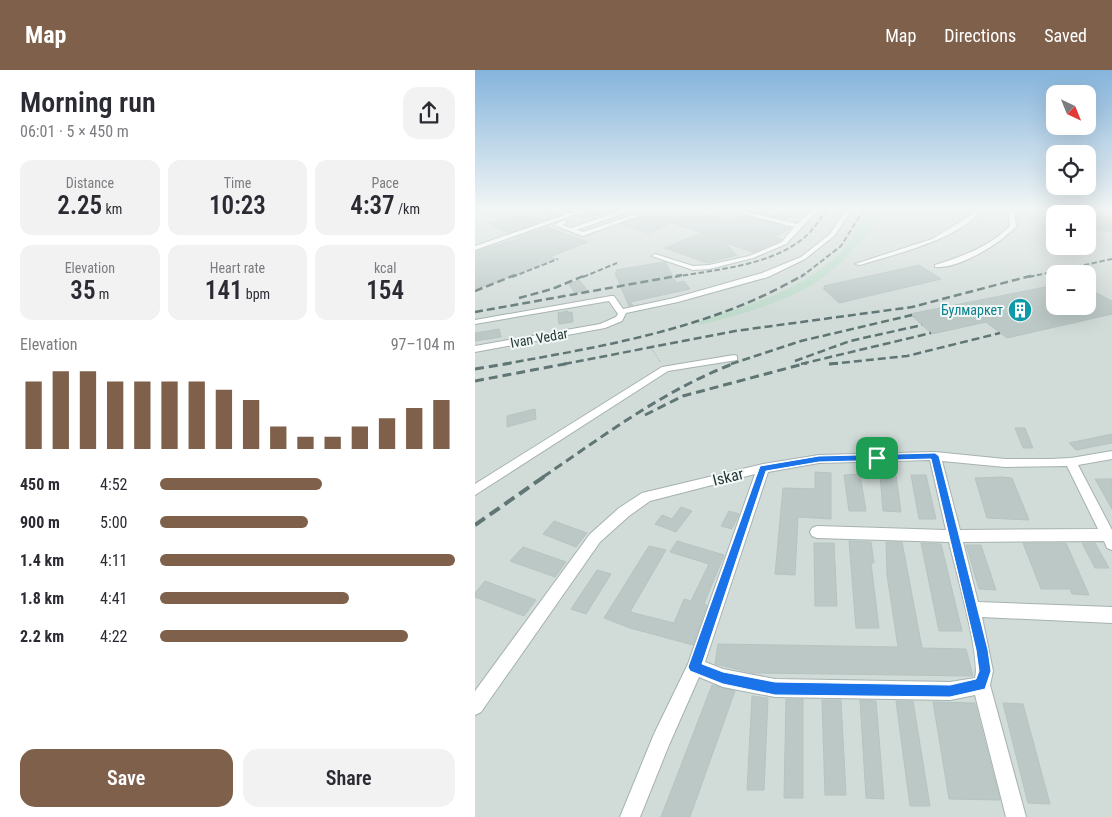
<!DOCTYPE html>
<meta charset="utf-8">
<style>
body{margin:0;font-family:"Roboto Condensed",sans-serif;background:#f2f2f3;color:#2b2b33;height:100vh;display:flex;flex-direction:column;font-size:19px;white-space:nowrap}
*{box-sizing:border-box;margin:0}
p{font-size:16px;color:#7c7c81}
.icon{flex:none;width:28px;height:28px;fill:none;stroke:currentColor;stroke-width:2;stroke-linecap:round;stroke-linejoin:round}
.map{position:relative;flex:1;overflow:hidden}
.drawer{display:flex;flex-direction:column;background:#fff;width:475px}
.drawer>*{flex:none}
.needle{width:32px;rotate:137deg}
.fabs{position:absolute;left:571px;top:15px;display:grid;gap:10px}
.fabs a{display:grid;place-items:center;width:50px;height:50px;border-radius:10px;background:#fff;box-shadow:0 5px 20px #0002;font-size:25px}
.pin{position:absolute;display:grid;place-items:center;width:42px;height:42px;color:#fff;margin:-21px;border-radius:10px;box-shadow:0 2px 8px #0006}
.round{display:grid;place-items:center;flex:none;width:52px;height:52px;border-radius:15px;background:#f2f2f3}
.head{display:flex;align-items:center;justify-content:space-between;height:85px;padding:0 20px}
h1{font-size:28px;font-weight:600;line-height:38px}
.figures{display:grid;grid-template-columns:repeat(3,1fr);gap:8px;height:85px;padding:5px 20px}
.figures div{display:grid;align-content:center;border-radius:12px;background:#f2f2f3;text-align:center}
.figures b{font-size:25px;font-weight:600}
.figures small{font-size:14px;font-weight:400}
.figures p{font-size:14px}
.chart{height:140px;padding:10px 20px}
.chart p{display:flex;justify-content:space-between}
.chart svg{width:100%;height:90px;margin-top:5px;stroke:#7e604b;stroke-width:6}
.action{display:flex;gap:10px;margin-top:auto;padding:10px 20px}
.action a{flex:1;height:58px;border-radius:15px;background:#7e604b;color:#fff;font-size:20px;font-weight:600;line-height:58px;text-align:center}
.action a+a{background:#f2f2f3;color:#2b2b33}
ul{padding:0 20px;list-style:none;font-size:16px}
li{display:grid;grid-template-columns:80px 60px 1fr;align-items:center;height:38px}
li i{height:12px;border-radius:6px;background:#7e604b}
header{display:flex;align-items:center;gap:30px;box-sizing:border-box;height:70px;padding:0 25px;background:#7e604b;color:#fff}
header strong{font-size:24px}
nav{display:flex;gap:28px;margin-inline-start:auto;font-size:18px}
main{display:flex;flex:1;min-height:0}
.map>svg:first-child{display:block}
.built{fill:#d1dbd8;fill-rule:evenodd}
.green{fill:#bedacb}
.building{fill:#bbc8c6;stroke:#b6c4c1}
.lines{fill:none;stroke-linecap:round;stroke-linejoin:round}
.minor-casing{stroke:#a6b2b1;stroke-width:2}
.path{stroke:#86aba7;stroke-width:1;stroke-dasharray:1 2;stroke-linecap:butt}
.minor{fill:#fff;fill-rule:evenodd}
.rail-far3{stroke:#5f7674;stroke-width:2;stroke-dasharray:5.5 2.5;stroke-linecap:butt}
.rail-far2{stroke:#5f7674;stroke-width:2.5;stroke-dasharray:8 4;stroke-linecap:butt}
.rail-far1{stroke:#5f7674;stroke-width:3;stroke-dasharray:9 5;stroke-linecap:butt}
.rail{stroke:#5f7674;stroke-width:4;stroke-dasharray:12 6;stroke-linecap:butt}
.route{fill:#1a73e8;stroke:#fff;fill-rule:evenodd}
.labels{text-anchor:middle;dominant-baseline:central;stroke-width:4;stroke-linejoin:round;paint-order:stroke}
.far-culture-label{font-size:14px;fill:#0d838f;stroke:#f3f8f6;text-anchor:end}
.far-street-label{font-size:14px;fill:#243a39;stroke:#f3f8f6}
.street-label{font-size:16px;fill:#243a39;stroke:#f3f8f6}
</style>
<header>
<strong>Map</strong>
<nav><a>Map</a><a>Directions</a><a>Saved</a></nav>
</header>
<main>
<section class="drawer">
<div class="head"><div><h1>Morning run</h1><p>06:01 · 5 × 450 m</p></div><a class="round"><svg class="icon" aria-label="share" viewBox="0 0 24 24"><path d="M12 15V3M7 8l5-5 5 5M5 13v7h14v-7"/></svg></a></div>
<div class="figures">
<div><p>Distance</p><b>2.25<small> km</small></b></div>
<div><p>Time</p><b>10:23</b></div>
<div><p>Pace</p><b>4:37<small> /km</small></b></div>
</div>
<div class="figures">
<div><p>Elevation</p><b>35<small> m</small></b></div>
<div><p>Heart rate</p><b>141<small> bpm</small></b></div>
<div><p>kcal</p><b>154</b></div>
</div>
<div class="chart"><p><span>Elevation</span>97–104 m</p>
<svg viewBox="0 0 160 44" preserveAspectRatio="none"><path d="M5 44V11M15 44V6M25 44V6M35 44V11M45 44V11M55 44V11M65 44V11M75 44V15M85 44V20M95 44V33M105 44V38M115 44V38M125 44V33M135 44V29M145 44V24M155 44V20"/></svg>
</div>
<ul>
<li><b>450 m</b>4:52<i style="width:55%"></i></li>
<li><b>900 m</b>5:00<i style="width:50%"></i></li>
<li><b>1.4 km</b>4:11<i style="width:100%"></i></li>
<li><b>1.8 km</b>4:41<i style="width:64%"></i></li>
<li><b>2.2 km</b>4:22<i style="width:84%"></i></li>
</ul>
<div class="action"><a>Save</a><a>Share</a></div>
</section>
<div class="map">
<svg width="637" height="747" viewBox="0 0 637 747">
<rect width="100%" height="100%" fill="#e3ebe9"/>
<path class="built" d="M 0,139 L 637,139 L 637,747 L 0,747 ZM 580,144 L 612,144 L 612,176 L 580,176 ZM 580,204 L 612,204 L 612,236 L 580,236 Z"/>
<path class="green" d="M 394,139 L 414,139 C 391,163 369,195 340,213 C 306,234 263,245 224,255 L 223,252 C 272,236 329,220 367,181 C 377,170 385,152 394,139 Z"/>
<g class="building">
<polygon points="56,139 69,139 84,145 33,163 15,154 56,143"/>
<polygon points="118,139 137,139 137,141 110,149 101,146"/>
<polygon points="187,139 217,139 226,142 225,143 229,147 237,145 257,150 268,145 316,158 299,167 307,169 306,170 278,182 250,173 262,185 232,193 190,178 227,163 197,153 173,163 146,154"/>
<polygon points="292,139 299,139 293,142 300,146 312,139 332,139 311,149 283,143"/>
<polygon points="612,140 637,148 637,162 616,159 618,154 612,151"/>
<polygon points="72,157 113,172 75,187 81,189 0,220 0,182 45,168 43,167"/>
<polygon points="189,192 191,193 201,213 209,211 215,219 155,232 158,235 154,236 140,203 142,202 141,200"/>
<polygon points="444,195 466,209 364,233 348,218 351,218 349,216"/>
<polygon points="104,210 113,221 100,223 94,214"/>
<polygon points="580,215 580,236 612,236 612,218 637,231 637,244 532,268 511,252 457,264 435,244"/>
<polygon points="93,241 93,243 97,242 98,252 84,254 83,243"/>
<polygon points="24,259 26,267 0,271 0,263"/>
<polygon points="60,339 61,349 32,357 32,346"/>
<polygon points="540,358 550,358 558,378 548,378"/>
<polygon points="637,364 637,373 601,380 594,373"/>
<polygon points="340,402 356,403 356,449 323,447 320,505 300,504 308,418 340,419"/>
<polygon points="385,404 391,441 374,441 369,405"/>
<polygon points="405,405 421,405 426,442 408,441"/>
<polygon points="436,405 451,405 461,449 444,449"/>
<polygon points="526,407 537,408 554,450 512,448 500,408"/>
<polygon points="620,409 637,409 637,439"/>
<polygon points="206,437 217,441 201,462 180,454 187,445 197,449"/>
<polygon points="254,441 264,444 257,459 246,456"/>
<polygon points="79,451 112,463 101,477 68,464"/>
<polygon points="202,471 249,485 229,534 232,535 218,575 155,558 129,548 174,476 191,480 155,542 199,553 209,529 216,531 234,494 195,482"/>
<polygon points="374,471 396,472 399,493 396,493 404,558 381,558"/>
<polygon points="411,472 427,472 447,578 491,579 498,606 278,603 240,594 243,574 423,577 412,505"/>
<polygon points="339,473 359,473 362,536 340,536"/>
<polygon points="446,473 466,474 487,561 464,561"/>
<polygon points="548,473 591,473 614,525 597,524 595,519 566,519"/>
<polygon points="607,473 620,473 634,498 620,498"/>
<polygon points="491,475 506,475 521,520 504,519"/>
<polygon points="48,477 91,492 80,507 35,491"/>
<polygon points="122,500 136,504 111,544 96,539"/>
<polygon points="10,511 61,530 49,546 0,527 0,523"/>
<polygon points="237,615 260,621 215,747 186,747"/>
<polygon points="277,626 293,628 289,720 272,720"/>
<polygon points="311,629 328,629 328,728 309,728"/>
<polygon points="347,630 366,630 371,725 350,725"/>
<polygon points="385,630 401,631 409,729 391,728"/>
<polygon points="421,631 438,631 455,736 435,736"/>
<polygon points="458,632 500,633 525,730 474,729"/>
<polygon points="528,633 548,634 575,734 553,733"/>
</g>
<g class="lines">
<g class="minor-casing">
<g id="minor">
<path d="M 71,139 C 80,139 88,143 96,143 C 103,143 108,139 116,139 L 0,180 L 0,176 L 90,145 Z"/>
<polygon points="237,139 246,139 230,145 227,143"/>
<polygon points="251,139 260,139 322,154 338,139 344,139 311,174 278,188 234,199 218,200 177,186 180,184 218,196 234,195 274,186 307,172 319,157"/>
<polygon points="303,139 310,139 300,144 295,143"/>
<polygon points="372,139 378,139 359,166 330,189 293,207 203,232 151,243 147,251 130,258 0,282 0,276 125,254 141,247 143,244 134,231 0,254 0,250 136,226 139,226 148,239 199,228 287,203 326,187 355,164"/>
<path d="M 502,139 L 508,139 C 485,169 421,184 385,195 L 380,194 L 457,169 L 498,144 Z"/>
<path d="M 533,139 L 539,139 L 541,156 C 526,174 483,199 460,197 L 460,195 C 488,186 514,177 535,156 Z"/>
<polygon points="148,140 150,143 102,160 108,162 158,145 163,146 108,166 79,155 89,150 92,152 87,155 96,158"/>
<polygon points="259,285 262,286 262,290 193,301 0,425 0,414 187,297"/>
<path d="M 637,381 L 637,389 L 603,395 L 637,460 L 637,480 L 632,478 L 629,471 L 488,472 L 503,532 L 637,537 L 637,553 L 507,547 L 518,601 L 515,615 L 551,747 L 531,747 L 500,625 L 475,630 L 300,627 L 248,617 L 224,607 L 194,675 L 165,747 L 145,747 L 179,664 L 213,594 L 280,404 L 175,431 L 154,446 L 125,472 L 6,642 L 0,645 L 0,621 L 115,464 L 144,438 L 167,423 L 288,394 L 344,385 L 460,382 L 530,389 L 575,389 L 596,388 ZM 455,390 L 471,460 L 342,456 L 337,458 L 335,462 L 337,466 L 342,468 L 474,472 C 480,498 506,587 500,608 L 475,612 L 300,609 L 248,599 L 230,592 L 293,402 L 344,393 ZM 467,391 L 530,397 L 592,396 L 623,459 L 485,460 Z"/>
</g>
</g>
<polyline class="path" points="176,278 186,293"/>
<use href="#minor" class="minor"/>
<g class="rail-far3">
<polyline points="0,142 6,139"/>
<polyline points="37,207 83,189"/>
<polyline points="108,207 142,193"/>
<path d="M 200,207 C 242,199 297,196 331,166 C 339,159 346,148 352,139"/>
<polyline points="326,207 366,176 389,139"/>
<polyline points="554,207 637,189"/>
</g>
<g class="rail-far2">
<polyline points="0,221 40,205"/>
<polyline points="44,228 77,219 111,205"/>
<polyline points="0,242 207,205"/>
<polyline points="320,291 375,271 447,255"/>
<path d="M 29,294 C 130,276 238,258 328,205"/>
<polyline points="89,294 260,261 437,237 559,205"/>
<polyline points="256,294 326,271 437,245"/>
<polyline points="326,294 456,263"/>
<polyline points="355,294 432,286 525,263"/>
</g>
<g class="rail-far1">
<polyline points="354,294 367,293"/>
<polyline points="0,299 36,293"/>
<polyline points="0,311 95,293"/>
<polyline points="170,345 208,326 332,293"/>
<path d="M 68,407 C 130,365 189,320 260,293"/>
</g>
<polyline class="rail" points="0,455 70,406"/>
</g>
<linearGradient id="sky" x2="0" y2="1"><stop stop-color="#85b4dc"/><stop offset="0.57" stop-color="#f2f6f5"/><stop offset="1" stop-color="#f2f6f5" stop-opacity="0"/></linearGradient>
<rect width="637" height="244" fill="url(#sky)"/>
<path class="route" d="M 460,383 L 464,386 L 513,580 L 516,601 L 510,619 L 475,627 L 300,625 L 248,614 L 215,601 L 213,597 L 285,396 L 344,386 ZM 456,389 L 501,580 L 504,601 L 501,609 L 475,615 L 300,612 L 248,602 L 227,594 L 291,401 L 344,392 Z"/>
<defs>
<g id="building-disc" transform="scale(1.25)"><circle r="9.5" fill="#0f9aa8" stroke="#f3f8f6"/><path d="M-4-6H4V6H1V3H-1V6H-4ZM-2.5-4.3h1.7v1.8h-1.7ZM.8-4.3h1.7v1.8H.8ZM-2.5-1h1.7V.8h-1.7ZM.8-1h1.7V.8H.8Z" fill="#fff"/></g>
</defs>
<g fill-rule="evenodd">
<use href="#building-disc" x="545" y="240"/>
</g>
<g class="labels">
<g class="far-culture-label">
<text x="528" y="240">Булмаркет</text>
</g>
<g class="far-street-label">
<text transform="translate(64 268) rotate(-10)">Ivan Vedar</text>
</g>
<g class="street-label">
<text transform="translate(253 407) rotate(-14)">Iskar</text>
</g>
</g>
</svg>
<div class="fabs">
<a><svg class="needle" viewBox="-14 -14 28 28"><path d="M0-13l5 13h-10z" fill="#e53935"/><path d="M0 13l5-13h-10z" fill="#7c7c81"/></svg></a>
<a><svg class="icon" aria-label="locate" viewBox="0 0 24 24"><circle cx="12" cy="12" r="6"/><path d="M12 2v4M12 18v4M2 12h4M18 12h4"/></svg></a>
<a>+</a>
<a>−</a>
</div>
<div class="pin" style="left:402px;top:388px;background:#1e9e55"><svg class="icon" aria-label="arrive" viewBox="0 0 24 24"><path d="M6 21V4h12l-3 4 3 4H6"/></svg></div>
</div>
</main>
